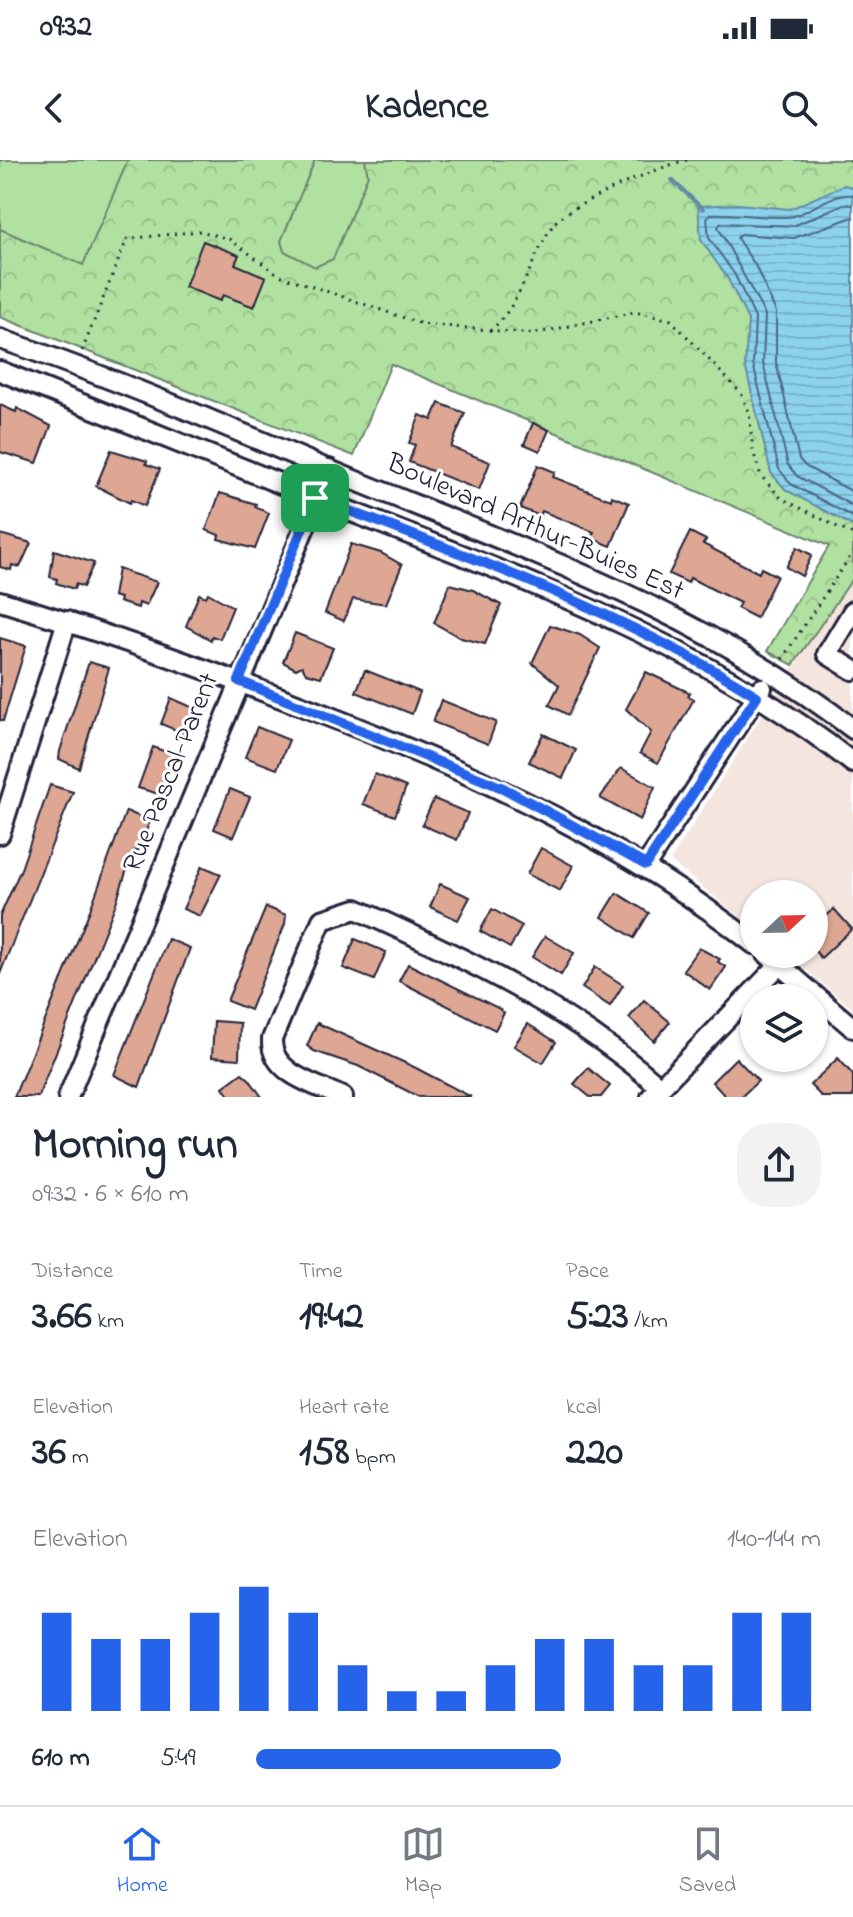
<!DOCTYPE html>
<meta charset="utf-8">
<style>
body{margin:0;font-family:"Indie Flower",sans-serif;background:#f2f2f3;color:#1f2937;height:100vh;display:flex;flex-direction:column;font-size:30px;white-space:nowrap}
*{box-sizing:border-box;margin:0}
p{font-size:26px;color:#747a83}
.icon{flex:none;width:44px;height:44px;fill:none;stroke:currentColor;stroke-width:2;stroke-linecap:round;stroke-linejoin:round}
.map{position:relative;height:937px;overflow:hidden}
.sheet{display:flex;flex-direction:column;background:#fff;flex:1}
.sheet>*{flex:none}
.needle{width:52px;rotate:68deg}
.controls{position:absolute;left:740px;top:720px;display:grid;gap:16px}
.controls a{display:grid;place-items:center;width:88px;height:88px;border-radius:50%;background:#fff;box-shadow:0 2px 6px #0004;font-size:40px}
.pin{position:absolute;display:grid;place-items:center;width:68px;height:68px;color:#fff;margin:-34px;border-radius:16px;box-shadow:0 4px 12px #0006}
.round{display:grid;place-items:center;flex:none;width:84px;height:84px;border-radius:32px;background:#f2f2f3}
.summary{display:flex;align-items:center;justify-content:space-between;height:136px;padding:0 32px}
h1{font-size:44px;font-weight:700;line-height:60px}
.figures{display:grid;grid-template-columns:repeat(3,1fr);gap:12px;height:136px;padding:8px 32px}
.figures div{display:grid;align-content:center}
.figures b{font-size:40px;font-weight:700}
.figures small{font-size:22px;font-weight:400}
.figures p{font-size:22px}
.chart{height:224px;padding:16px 32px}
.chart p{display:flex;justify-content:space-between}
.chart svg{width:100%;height:144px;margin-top:8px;stroke:#2563eb;stroke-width:6}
ul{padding:0 32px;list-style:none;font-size:26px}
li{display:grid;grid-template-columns:128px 96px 1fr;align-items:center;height:60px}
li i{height:20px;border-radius:10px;background:#2563eb}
.status{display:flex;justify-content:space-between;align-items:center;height:56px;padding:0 40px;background:#fff;direction:ltr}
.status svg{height:22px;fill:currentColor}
header{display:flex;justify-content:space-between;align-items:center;height:104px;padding:0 32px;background:#fff;font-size:36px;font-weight:700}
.menu{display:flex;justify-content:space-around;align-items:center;height:112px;border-top:2px solid #e0e1e3;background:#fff;font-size:22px;color:#747a83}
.menu a{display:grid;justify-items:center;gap:4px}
.menu .on{color:#2563eb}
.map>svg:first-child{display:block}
.built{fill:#f5e5df}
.park{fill:url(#park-crowns);stroke:#6a826e;stroke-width:2}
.pitch{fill:#b1e1a0;stroke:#6a826e;stroke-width:2}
.water{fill:url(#water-rules);stroke:#628ca6;stroke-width:2}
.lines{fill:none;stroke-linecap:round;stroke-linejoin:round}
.shore{stroke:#4c6882;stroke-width:2}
.stream{stroke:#628ca6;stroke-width:4}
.building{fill:#dda794;stroke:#22223b;stroke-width:2}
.minor-casing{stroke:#22223b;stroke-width:24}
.path{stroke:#22223b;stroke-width:3;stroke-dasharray:2 6;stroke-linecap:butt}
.minor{stroke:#fff;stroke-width:18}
.route-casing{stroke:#fff;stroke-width:16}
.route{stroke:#2563eb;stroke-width:10}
.labels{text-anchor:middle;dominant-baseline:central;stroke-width:6;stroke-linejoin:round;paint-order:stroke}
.street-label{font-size:28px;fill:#22223b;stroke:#fff}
</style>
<div class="status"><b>09:32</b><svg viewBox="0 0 49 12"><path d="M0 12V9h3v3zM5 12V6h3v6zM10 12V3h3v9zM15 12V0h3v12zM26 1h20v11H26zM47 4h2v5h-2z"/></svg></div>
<header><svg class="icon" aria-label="back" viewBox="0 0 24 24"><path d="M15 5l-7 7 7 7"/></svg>Kadence<svg class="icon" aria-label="search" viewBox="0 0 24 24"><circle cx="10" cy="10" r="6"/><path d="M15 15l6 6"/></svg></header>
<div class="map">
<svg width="853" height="937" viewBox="0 0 853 937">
<defs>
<pattern id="park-crowns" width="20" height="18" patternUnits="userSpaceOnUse" patternTransform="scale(2)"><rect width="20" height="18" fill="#b1e1a0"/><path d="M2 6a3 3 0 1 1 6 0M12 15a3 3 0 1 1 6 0" fill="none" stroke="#98c18b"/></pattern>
<pattern id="water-rules" width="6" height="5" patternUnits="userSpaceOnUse" patternTransform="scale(2)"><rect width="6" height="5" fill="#8cd2ed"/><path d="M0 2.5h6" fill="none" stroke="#78b4cc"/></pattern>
</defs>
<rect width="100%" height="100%" fill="#fff"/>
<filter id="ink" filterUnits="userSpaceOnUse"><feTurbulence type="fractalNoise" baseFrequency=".0125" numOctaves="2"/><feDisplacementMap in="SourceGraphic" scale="16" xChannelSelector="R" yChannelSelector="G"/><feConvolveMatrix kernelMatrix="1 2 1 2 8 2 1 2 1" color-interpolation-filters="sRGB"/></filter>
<g filter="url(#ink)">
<polygon class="built" points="853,418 853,849 787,794 814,794 814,734 754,734 754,768 670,701 784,520"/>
<polygon class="park" points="0,0 853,0 853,418 793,505 767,491 829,386 391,204 354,296 0,157"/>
<g class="pitch">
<polygon points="0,0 128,0 83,105 0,69"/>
<polygon points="315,0 365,0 368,15 333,99 315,107 284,91 281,81"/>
</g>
<polygon class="water" points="844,25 853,27 853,366 786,330 771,313 745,205 748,160 728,119 701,80 698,46 738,44 790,49"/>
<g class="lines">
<g class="shore">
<path d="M 853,35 C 832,32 814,50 794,56 C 777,60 733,52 710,54 L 707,58 L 709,78 L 735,115 L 755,158 L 753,204 L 779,309 L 791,324 L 853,357"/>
<polyline points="853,45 844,44 793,66 721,63 718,67 765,155 763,203 788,305 797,316 853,346"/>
<polyline points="853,57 794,78 741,74 737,78 755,105 776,152 776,202 799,299 805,306 853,332"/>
</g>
<polyline class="stream" points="672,20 703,49"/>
</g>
<g class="building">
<polygon points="203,81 239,95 235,104 266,117 254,147 223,135 220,141 185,127"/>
<polygon points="439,243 465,253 451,287 490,302 479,330 409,302 415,285 409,283 420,255 432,260"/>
<polygon points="0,245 16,252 17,248 51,266 37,303 0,292"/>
<polygon points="533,263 549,270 540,291 524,284"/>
<polygon points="111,290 147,301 146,304 160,309 145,346 131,340 130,343 96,326"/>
<polygon points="538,305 555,312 553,317 611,340 612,336 629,343 611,386 591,378 594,372 542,351 540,356 520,348"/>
<polygon points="220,333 256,344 255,347 269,353 255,389 218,379 219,375 206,370"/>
<polygon points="690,372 706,380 703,384 759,413 761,408 777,416 756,458 737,448 740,443 690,418 688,423 669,414"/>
<polygon points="0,374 31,383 20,407 12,405 11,410 0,407"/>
<polygon points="351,384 381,393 402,405 386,444 353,439 344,461 325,453"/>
<polygon points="797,387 812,395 802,416 786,407"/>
<polygon points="54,390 94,403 83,427 76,424 74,429 56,423 57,419 50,417"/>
<polygon points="118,409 157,422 146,446 139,443 138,448 119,442 120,438 113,436"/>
<polygon points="450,424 473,430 501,445 485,484 461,478 434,463"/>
<polygon points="208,433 233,447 220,479 212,476 211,480 186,466 199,434 206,437"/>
<polygon points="550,465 580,475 600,488 568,555 549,545 559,525 532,503"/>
<polygon points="295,473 333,488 321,517 306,513 302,506 296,509 283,502"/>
<polygon points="0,478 26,486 3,561 0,560"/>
<polygon points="89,502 109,508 79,608 59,599 60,591"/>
<polygon points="365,510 420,532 412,554 356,532"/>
<polygon points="646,512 690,533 688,536 694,539 658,603 640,593 651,572 626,549"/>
<polygon points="171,538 194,548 183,573 161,564"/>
<polygon points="441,540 496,562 488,584 433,562"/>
<polygon points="257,567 289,580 277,609 245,597"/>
<polygon points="543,574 576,590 563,618 529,602"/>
<polygon points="153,587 174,595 159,634 138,628"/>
<polygon points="621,608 655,627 640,660 600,638"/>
<polygon points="375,614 406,627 395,656 363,644"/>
<polygon points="50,625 73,632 0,814 0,756 21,709"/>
<polygon points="230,629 250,637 233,677 214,669"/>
<polygon points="434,639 468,653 457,680 422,665"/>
<polygon points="126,651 150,661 138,691 133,691 116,743 38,937 14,937 90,750"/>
<polygon points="541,688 573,706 560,731 527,714"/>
<polygon points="202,706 221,714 200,756 183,749"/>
<polygon points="440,724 470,737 458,760 430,747"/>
<polygon points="617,733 649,753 634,778 602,757"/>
<polygon points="266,747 286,755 285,764 250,850 227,841"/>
<polygon points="492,749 522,766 510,788 480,771"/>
<polygon points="834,749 852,769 821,798 814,790 814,768"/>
<polygon points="545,776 574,793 561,815 532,797"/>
<polygon points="168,779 190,788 139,927 114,915"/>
<polygon points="355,779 386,792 374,820 343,808"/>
<polygon points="699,788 720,799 718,802 726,807 710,830 683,810"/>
<polygon points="408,804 498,848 504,853 495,870 399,821"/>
<polygon points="595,807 623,825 610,846 582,828"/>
<polygon points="644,840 670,862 654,881 629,858"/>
<polygon points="214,861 240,863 239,899 212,897"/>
<polygon points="317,863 414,907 471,937 419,937 358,906 314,891 307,886"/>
<polygon points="528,864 556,882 543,903 514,886"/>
<polygon points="736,898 758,921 741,937 726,937 712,922"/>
<polygon points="838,898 853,915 853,937 822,937 810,925"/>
<polygon points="588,908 610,926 601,937 590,937 574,924"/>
<polygon points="242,913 249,919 262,937 230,937 223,927"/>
</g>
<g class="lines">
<g class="minor-casing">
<g id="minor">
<path d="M 0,179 C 111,217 219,263 327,309 C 508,384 697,448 853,569"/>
<path d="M 0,211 C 105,253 210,296 316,338 C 501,411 695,478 853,603"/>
<path d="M 0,441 C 113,475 223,515 333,558 C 483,617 626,683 754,784"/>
<polyline points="853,451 827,494 853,510"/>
<polyline points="0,674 67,461"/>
<polyline points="646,705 762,528"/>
<polyline points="767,794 853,868"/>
<polyline points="68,937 329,309"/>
<path d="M 343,937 C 317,925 270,914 272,879 L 322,760 L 356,749 C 467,799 569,847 661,928"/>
<polyline points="651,937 780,804"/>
</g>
</g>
<g class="path">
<polyline points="850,0 853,2"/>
<path d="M 490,171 C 523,142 529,101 553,65 C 566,46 663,5 687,0"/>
<polyline points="82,191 127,79 200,71 229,79 279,115 422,164 533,174 635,152 671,160 741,233 749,252 753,291 761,316 781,338 853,375"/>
<polyline points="782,499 853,392"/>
</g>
<use href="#minor" class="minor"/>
</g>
</g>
<g class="lines" filter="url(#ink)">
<g class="route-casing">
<path id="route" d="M 315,338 C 465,394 620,451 757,536 L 646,705 L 503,628 L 239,521 Z"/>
</g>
<use href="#route" class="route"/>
</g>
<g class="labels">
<g class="street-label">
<text transform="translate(535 368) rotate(24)">Boulevard Arthur-Buies Est</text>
<text transform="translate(172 613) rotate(-68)">Rue Pascal-Parent</text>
</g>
</g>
</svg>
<div class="controls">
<a><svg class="needle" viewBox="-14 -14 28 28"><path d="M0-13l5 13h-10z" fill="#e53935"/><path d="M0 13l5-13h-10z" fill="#747a83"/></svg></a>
<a><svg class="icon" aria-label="layers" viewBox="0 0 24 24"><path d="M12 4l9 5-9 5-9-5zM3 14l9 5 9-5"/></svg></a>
</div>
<div class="pin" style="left:315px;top:338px;background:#1e9e55"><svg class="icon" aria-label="arrive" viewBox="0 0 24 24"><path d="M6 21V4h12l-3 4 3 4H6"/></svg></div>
</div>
<section class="sheet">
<div class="summary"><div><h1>Morning run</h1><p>09:32 · 6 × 610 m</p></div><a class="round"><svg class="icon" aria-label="share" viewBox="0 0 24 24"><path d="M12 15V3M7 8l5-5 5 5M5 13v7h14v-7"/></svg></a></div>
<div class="figures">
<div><p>Distance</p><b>3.66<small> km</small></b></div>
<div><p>Time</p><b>19:42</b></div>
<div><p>Pace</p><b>5:23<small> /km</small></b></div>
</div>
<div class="figures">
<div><p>Elevation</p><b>36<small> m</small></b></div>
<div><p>Heart rate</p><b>158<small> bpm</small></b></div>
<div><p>kcal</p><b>220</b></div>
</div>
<div class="chart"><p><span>Elevation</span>140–144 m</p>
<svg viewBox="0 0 160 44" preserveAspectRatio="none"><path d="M5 44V14M15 44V22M25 44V22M35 44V14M45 44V6M55 44V14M65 44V30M75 44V38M85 44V38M95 44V30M105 44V22M115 44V22M125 44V30M135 44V30M145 44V14M155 44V14"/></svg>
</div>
<ul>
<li><b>610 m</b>5:49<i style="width:54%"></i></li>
</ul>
</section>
<nav class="menu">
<a class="on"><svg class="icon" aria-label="home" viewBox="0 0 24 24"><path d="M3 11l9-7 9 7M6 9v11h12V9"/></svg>Home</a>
<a><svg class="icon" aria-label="map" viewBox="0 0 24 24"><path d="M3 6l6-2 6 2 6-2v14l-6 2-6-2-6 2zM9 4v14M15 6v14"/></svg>Map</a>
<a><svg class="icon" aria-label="saved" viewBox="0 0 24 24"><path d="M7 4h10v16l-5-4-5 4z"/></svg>Saved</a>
</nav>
